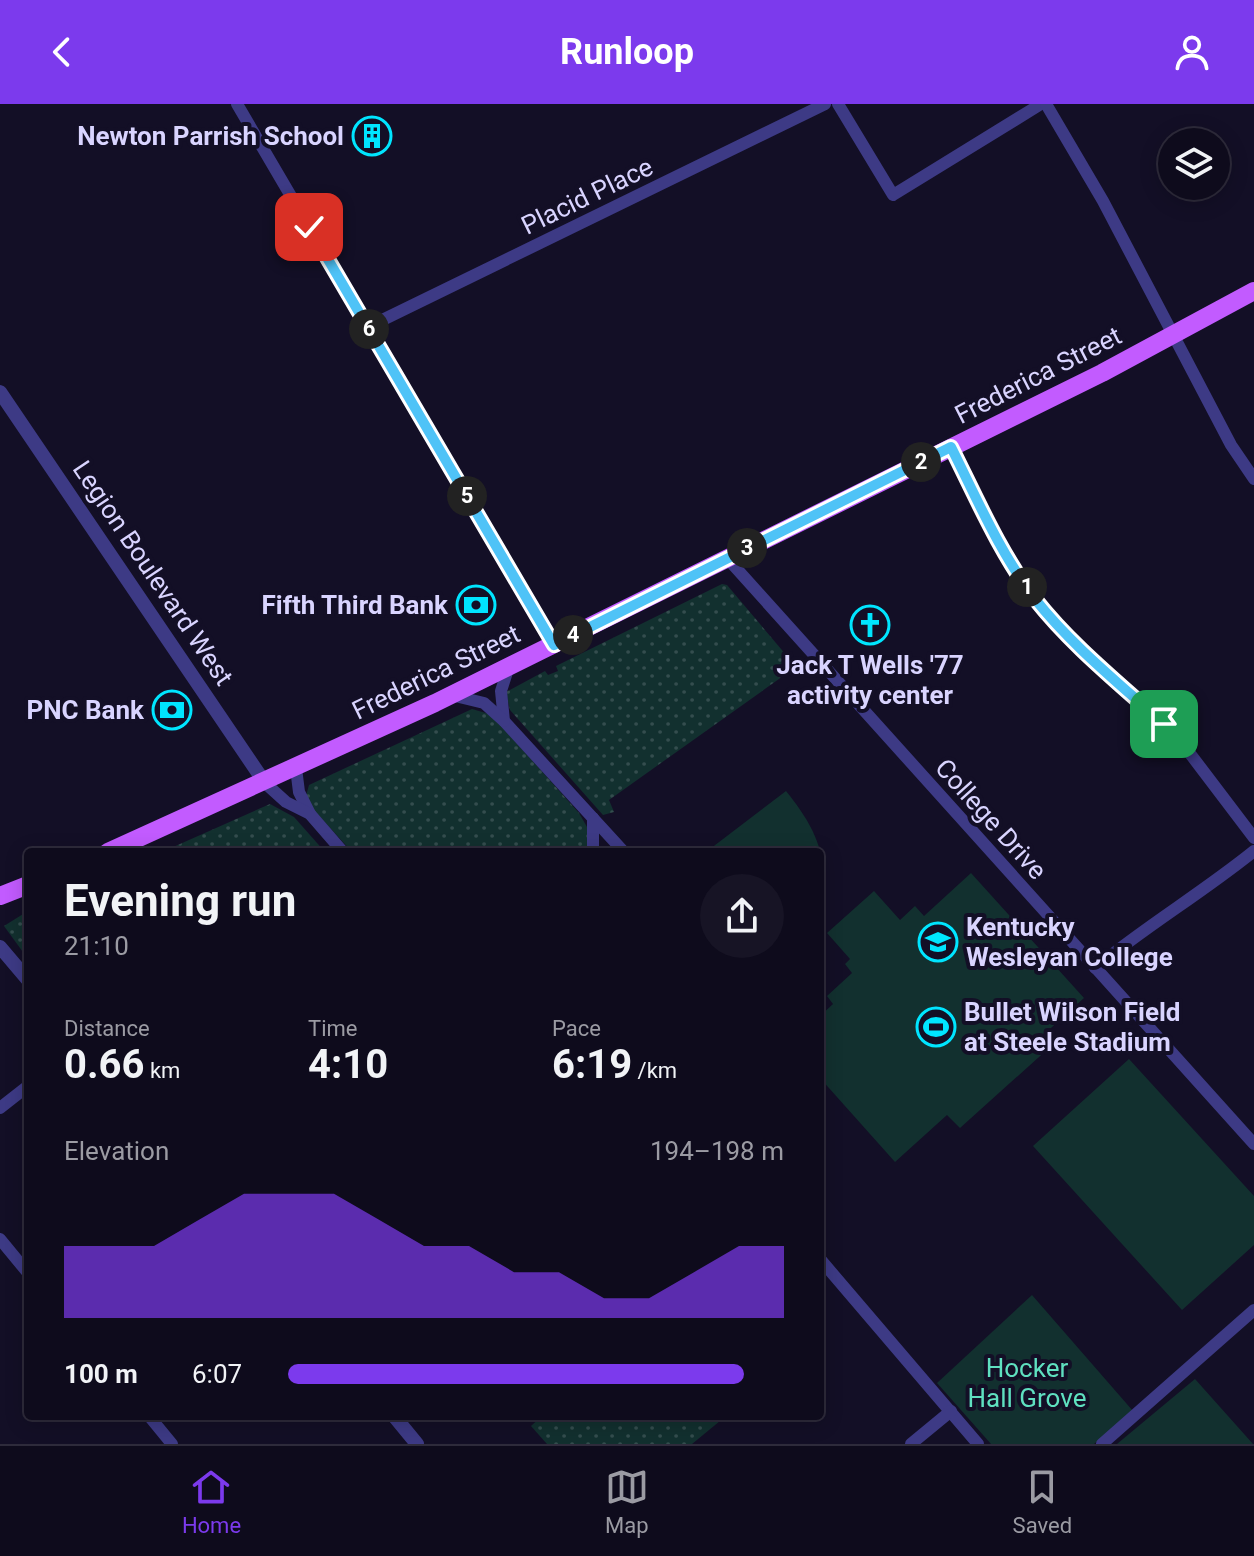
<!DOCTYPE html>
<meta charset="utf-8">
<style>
body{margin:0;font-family:Roboto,sans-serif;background:#171425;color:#f1f3f6;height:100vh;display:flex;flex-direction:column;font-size:30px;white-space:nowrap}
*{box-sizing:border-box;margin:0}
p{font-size:26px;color:#9b9ba3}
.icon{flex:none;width:44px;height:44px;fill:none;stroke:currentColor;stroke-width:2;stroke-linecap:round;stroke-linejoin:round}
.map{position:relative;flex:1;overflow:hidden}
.drawer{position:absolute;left:24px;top:744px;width:800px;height:572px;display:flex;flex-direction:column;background:#0e0b1c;border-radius:8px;box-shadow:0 4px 20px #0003,0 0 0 2px #2e2b3b}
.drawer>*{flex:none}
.tools{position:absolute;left:1158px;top:24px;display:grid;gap:16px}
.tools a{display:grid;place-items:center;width:72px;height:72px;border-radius:50%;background:#0e0b1c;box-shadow:0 4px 20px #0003,0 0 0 2px #2e2b3b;font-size:40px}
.pin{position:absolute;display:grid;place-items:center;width:68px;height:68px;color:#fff;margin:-34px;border-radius:16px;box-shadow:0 4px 12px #0006}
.km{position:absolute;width:40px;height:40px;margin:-20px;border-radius:50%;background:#222;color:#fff;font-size:22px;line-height:40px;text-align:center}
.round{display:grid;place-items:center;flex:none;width:84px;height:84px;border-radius:42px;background:#171425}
.overview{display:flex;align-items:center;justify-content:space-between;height:136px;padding:0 40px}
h1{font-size:44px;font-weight:700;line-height:60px}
.metrics{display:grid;grid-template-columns:repeat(3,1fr);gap:12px;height:136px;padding:8px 40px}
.metrics div{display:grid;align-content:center}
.metrics b{font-size:40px;font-weight:700}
.metrics small{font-size:22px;font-weight:400}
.metrics p{font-size:22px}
.chart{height:224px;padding:16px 40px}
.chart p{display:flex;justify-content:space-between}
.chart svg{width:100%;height:144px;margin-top:8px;fill:#7c3aed;opacity:.7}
ul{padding:0 40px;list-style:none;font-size:26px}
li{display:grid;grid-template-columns:128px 96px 1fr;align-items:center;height:60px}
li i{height:20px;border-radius:10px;background:#7c3aed}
header{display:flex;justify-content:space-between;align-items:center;height:104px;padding:0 40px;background:#7c3aed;color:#fff;font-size:36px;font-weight:700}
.tab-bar{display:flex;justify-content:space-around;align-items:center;height:112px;border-top:2px solid #2e2b3b;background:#0e0b1c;font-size:22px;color:#9b9ba3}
.tab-bar a{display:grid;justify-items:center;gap:4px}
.tab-bar .on{color:#7c3aed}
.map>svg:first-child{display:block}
.grass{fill:url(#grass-dots)}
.park{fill:#12302f}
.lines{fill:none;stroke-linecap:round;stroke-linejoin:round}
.minor{stroke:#3d3a85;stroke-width:12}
.tertiary{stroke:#3d3a85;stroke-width:14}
.primary{stroke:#c25bff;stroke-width:18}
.route-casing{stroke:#fff;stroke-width:16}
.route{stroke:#4fc3f7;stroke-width:10}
.labels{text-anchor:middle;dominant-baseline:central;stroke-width:8;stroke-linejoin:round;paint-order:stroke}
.poi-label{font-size:26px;font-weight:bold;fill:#d9d4ff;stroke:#130f26;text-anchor:end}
.street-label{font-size:26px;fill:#d9d4ff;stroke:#130f26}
.park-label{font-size:26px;fill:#5fe0c0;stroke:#130f26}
</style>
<header><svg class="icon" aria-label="back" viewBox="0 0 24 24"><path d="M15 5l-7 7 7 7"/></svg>Runloop<svg class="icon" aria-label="person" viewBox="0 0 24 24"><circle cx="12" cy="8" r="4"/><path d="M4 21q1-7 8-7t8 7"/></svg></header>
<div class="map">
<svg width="1254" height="1340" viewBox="0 0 1254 1340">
<defs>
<pattern id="grass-dots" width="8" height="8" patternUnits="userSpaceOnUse" patternTransform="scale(2)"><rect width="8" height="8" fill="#12302f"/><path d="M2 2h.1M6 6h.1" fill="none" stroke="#344d4e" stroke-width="1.8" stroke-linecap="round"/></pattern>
</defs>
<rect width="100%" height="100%" fill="#130f26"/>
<g class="grass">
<polygon points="722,480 727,481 803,571 798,571 793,565 609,696 614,708 603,711 510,606 506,588 545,567 548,571 558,567 556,562"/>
<polygon points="472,605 489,610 496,616 579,709 587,723 588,748 352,748 313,705 306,692 309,681"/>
<polygon points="270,700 294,713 325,748 162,748"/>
<polygon points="28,807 28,855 4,822"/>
<polygon points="542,1312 726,1312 692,1340 547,1340 531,1322"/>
</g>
<g class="park">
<path d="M 786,687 C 812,719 831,752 820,795 L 820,748 L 706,748 Z"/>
<polygon points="971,769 1084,894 1040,934 1049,944 960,1024 947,1011 895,1058 820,974 820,912 833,900 827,892 852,869 845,860 850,855 827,829 874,787 900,816 915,802 924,812"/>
<polygon points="1129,955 1254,1092 1254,1141 1182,1206 1033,1042"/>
<polygon points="1032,1191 1133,1307 1094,1340 991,1340 937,1279"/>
<polygon points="1195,1275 1253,1340 1117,1340"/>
</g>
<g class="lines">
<g class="minor">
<polyline points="237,0 554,541"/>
<polyline points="838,0 893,91 1041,0"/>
<polyline points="1046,0 1103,97 1231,341 1254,375"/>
<polyline points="368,223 825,0"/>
<polyline points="951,343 997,435 1035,495 1086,550 1182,639 1254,734"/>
<polyline points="727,454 1254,1040"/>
<polyline points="509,562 501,587 504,617 624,748"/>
<polyline points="451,591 484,599 504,617"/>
<polyline points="296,664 299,688 310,710"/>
<polyline points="265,679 286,698 310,710 343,748"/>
<polyline points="593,748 593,714"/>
<path d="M 1095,864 C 1146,822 1202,789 1254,747"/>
<polyline points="0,1004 28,982"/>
<polyline points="0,1135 28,1169"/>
<polyline points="820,1155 978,1340"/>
<polyline points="149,1312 172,1340"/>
<polyline points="911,1340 951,1307"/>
<polyline points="1102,1340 1254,1206"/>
</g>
<g class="tertiary">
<polyline points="0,288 265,679"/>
<polyline points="0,843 28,876"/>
<polyline points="394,1312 417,1340"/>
</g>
<g class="primary">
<polyline points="108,748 435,599 1102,269 1254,187"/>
<polyline points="0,792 28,781"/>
</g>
</g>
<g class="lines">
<g class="route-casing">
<path id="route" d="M 309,123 L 554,541 L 951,343 C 977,395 1000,449 1035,495 C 1072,542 1120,580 1164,620"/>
</g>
<use href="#route" class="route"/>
</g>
<defs>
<g id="building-ring" transform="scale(2)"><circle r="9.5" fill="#130f26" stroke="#00e5ff" stroke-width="1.5"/><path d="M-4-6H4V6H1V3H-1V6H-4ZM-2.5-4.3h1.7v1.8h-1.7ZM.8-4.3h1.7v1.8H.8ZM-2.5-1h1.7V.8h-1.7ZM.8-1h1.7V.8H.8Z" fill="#00e5ff"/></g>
<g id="bank-ring" transform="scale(2)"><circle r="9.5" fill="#130f26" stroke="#00e5ff" stroke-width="1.5"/><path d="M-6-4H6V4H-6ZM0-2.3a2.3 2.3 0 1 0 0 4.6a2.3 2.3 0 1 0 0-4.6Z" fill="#00e5ff"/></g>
<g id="church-ring" transform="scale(2)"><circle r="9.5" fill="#130f26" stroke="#00e5ff" stroke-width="1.5"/><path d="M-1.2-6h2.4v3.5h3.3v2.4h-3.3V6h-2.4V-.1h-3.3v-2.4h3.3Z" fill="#00e5ff"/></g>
<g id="university-ring" transform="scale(2)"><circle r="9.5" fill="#130f26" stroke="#00e5ff" stroke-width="1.5"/><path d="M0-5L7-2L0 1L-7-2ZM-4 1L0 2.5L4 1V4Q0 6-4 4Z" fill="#00e5ff"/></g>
<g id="stadium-ring" transform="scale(2)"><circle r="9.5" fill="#130f26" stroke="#00e5ff" stroke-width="1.5"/><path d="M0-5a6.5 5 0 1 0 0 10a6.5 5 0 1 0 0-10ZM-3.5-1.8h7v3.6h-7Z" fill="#00e5ff"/></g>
</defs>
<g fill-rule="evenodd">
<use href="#building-ring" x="372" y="32"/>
<use href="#bank-ring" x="476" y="501"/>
<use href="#church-ring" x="870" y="521"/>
<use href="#bank-ring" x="172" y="606"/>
<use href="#university-ring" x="938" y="838"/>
<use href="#stadium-ring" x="936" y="923"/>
</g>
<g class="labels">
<g class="poi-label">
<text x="344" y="32">Newton Parrish School</text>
<text x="448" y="501">Fifth Third Bank</text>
<text x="870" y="561" text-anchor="middle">Jack T Wells '77<tspan x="870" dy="30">activity center</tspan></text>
<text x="144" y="606">PNC Bank</text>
<text x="966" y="823" text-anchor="start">Kentucky<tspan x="966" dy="30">Wesleyan College</tspan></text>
<text x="964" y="908" text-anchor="start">Bullet Wilson Field<tspan x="964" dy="30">at Steele Stadium</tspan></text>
</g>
<g class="street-label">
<text transform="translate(587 92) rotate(-26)">Placid Place</text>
<text transform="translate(1038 271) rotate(-27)">Frederica Street</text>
<text transform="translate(153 469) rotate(56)">Legion Boulevard West</text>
<text transform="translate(436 568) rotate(-26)">Frederica Street</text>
<text transform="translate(991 715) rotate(48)">College Drive</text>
</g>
<g class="park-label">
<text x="1027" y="1264">Hocker<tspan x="1027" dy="30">Hall Grove</tspan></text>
</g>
</g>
</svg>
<div class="tools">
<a><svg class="icon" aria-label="layers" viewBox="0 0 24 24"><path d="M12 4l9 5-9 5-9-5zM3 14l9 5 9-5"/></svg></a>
</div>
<div class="pin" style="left:1164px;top:620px;background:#1e9e55"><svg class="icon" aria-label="arrive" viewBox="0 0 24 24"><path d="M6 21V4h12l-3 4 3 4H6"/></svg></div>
<div class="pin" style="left:309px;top:123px;background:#d93025"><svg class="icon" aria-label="check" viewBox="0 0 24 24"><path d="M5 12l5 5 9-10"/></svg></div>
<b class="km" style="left:1027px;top:483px">1</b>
<b class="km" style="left:921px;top:358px">2</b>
<b class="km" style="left:747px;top:444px">3</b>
<b class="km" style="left:573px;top:531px">4</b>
<b class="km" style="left:467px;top:392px">5</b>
<b class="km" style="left:369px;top:225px">6</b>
<section class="drawer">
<div class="overview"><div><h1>Evening run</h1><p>21:10</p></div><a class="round"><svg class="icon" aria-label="share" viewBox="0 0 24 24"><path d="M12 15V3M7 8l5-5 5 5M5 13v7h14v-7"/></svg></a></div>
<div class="metrics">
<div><p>Distance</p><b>0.66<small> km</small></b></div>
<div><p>Time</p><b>4:10</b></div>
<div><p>Pace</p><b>6:19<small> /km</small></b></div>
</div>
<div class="chart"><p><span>Elevation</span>194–198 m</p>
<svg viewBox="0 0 160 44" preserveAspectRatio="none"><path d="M0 44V22L10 22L20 22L30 14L40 6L50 6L60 6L70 14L80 22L90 22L100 30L110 30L120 38L130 38L140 30L150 22L160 22V44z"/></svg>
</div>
<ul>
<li><b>100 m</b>6:07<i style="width:92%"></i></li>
</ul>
</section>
</div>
<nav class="tab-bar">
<a class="on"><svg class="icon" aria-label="home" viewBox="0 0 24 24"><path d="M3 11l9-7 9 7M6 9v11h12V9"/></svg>Home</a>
<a><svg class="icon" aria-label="map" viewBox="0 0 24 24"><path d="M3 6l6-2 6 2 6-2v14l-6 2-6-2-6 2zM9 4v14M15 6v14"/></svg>Map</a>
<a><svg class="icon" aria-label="saved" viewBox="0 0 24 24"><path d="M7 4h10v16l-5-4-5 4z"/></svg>Saved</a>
</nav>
